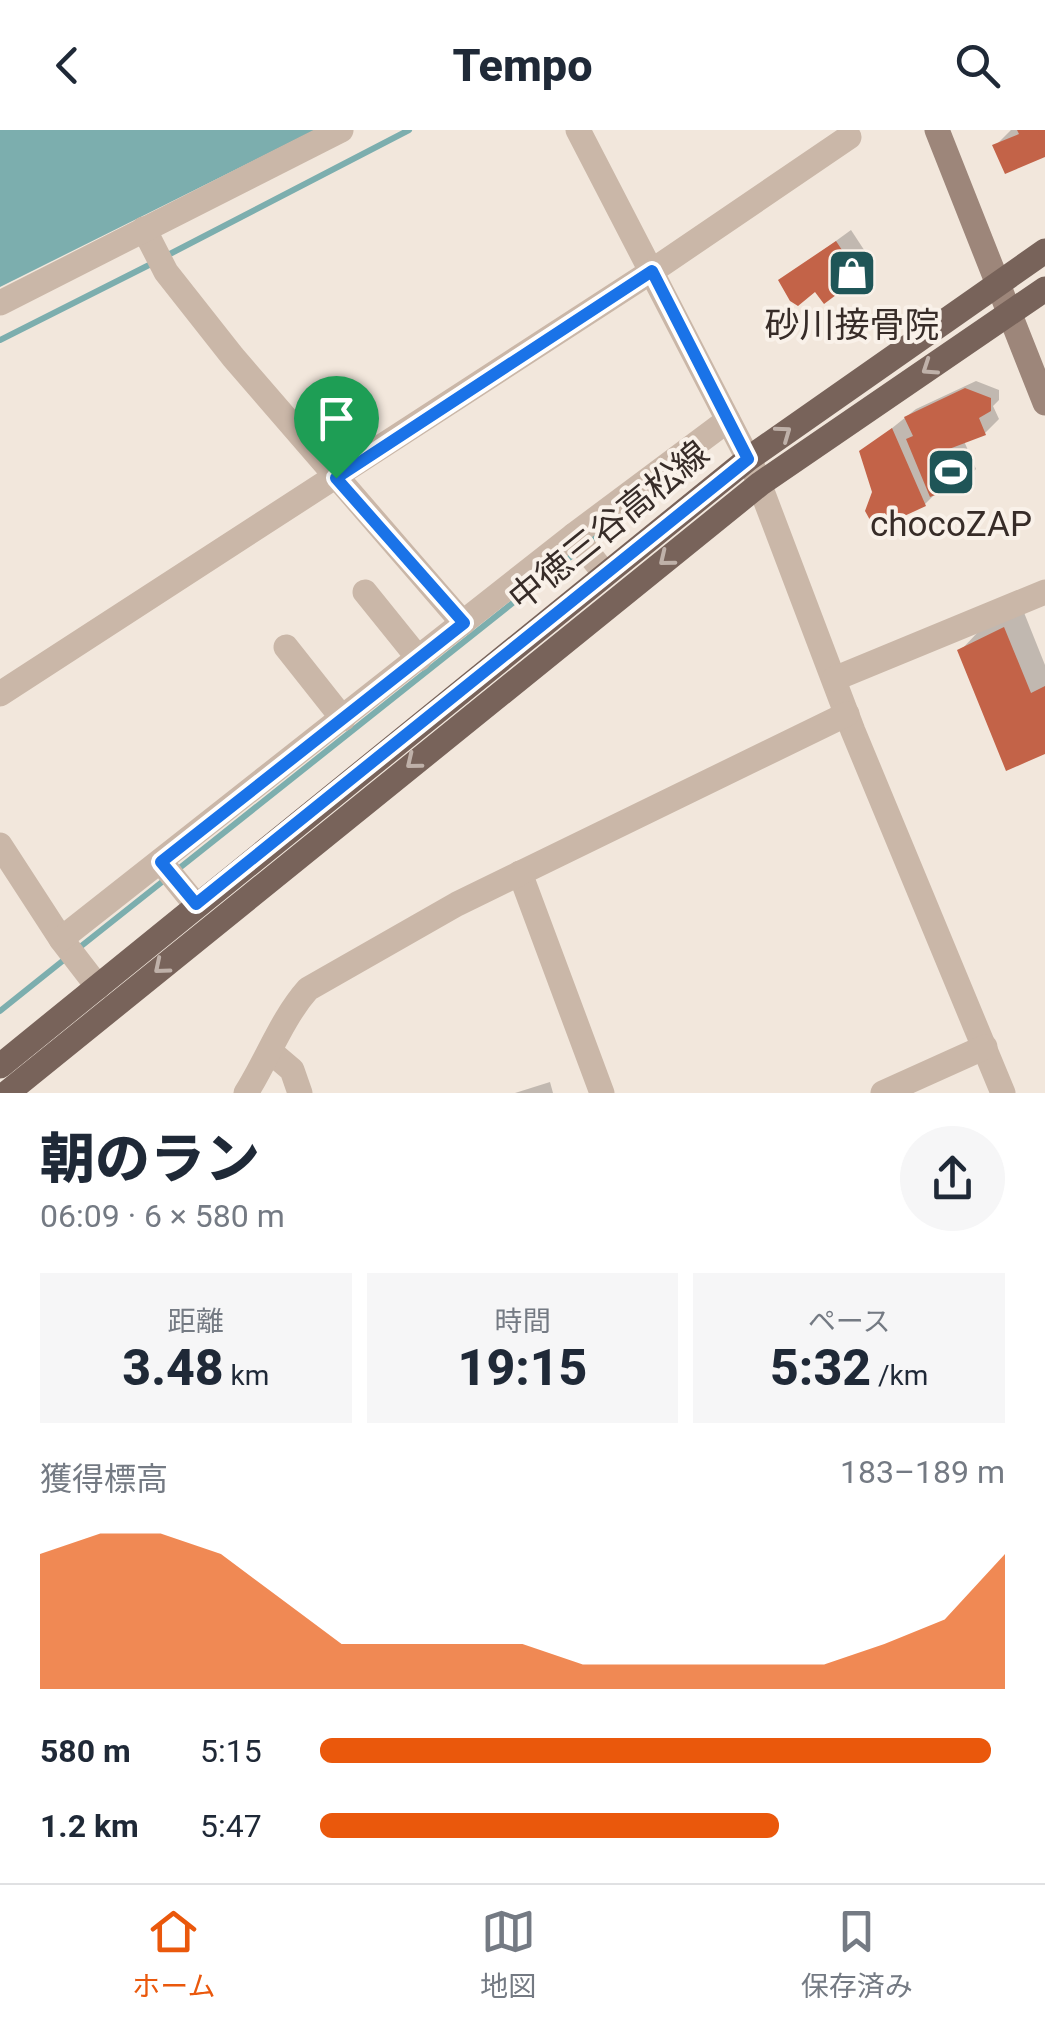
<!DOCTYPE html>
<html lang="ja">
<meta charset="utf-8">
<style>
body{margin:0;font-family:Roboto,"Noto Sans JP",sans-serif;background:#f6f6f7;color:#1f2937;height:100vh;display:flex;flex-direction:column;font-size:38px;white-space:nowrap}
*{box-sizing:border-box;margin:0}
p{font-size:32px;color:#747a83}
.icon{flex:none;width:55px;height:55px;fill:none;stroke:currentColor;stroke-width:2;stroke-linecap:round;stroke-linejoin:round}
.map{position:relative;height:963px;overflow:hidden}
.details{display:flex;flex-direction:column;background:#fff;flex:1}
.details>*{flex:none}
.pin{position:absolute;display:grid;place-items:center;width:85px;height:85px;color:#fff;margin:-102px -42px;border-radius:50% 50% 50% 0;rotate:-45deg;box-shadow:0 0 10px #0007}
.pin .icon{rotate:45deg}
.round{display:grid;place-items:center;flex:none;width:105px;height:105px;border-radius:52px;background:#f6f6f7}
.head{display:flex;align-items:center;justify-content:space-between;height:170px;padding:0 40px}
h1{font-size:55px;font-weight:800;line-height:75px}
.stats{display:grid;grid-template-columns:repeat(3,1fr);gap:15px;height:170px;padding:10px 40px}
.stats div{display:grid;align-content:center;border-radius:0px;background:#f6f6f7;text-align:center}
.stats b{font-size:50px;font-weight:800}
.stats small{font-size:28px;font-weight:400}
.stats p{font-size:28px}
.chart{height:280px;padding:20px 40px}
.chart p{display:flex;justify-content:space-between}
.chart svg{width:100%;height:180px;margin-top:10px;fill:#ea580c;opacity:.7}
ul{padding:0 40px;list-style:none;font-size:32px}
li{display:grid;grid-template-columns:160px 120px 1fr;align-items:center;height:75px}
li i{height:25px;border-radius:12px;background:#ea580c}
header{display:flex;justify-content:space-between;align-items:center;height:130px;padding:0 40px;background:#fff;font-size:45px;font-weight:800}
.tabs{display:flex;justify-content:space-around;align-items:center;height:140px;border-top:2px solid #e0e1e3;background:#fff;font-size:28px;color:#747a83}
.tabs a{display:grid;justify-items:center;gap:5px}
.tabs .selected{color:#ea580c}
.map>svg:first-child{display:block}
.water{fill:#7caeae}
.shadow{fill:#0003}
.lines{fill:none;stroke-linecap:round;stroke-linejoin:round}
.stream{stroke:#7caeae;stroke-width:6}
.building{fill:#c36348}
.minor{stroke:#cab7a8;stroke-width:25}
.secondary{stroke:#9d867a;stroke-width:25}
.primary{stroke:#78635a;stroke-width:25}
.oneway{stroke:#bfb1a9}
.route-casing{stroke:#fff;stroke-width:20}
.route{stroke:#1a73e8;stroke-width:12}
.labels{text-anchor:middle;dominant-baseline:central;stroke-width:8;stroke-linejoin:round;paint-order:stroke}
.poi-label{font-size:35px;fill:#372c28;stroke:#f9f1e9}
.street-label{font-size:35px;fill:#372c28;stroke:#f9f1e9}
</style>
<header><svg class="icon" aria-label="back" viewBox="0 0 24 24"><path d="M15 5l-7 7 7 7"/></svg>Tempo<svg class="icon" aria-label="search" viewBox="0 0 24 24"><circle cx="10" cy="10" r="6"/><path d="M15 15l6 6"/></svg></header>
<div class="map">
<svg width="1045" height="963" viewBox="0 0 1045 963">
<rect width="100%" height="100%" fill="#f2e7dc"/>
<polygon class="water" points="0,0 315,0 0,157"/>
<g class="shadow">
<polygon points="1011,0 1045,0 1045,25 995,16"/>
<polygon points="851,100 872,132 858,145 816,159 781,151"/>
<polygon points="976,251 999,260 999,270 993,276 999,289 985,303 964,311 976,339 963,352 937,362 925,374 875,362 862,322 916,279"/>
<polygon points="1023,480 1045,535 1045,621 960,521 978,502"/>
<polygon points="550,952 553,963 515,963"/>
</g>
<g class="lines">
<g class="stream">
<polyline points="166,126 409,0"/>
<polyline points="0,210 155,132"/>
<polyline points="587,413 652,362"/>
<polyline points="177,740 578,421"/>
<polyline points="75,821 167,748"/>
<polyline points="0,881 65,829"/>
</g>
</g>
<g class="building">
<polygon points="1017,0 1045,0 1045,27 1005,44 992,15 1019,4"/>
<polygon points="836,111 860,147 824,174 815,162 798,176 790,171 778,150"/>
<polygon points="965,258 991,268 991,281 979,288 986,305 949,319 964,354 930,367 906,309 913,306 904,287"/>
<polygon points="892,298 926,376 889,393 885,383 870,390 865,381 872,362 859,321"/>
<polygon points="1004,497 1031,563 1045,556 1045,624 1006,641 957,520"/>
</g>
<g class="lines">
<g class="minor">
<polyline points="578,0 754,340 853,601 1003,963"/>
<polyline points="144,99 166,142 233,227 463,493"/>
<polyline points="0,173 341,0"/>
<polyline points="574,405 605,444"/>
<polyline points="365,462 419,529"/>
<polyline points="286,517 343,589"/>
<polyline points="834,549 1045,462"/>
<polyline points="0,564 652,141 849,7"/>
<polyline points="0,715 61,809 98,857"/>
<polyline points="161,732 195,774"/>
<polyline points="520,743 602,963"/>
<polyline points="61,809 574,405 728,290"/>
<polyline points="272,923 292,940 300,963"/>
<path d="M 246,963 C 267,930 282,888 308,859 L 457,774 L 847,584"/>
<polyline points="883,963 985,917"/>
</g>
<polyline class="secondary" points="937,0 1045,273"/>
<g class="primary">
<polyline points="0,936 748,329 1045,121"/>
<polyline points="7,963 760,354 1045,159"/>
</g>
</g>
<defs><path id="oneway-chevron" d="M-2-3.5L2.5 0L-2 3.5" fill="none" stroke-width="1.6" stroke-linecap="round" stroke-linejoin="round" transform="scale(2.5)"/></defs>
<g class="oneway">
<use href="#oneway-chevron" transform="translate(929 238) rotate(146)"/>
<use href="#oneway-chevron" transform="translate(784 303) rotate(-36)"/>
<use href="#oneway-chevron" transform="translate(666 429) rotate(141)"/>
<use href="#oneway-chevron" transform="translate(413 632) rotate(141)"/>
<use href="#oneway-chevron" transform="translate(161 837) rotate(140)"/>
</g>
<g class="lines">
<g class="route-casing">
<polygon id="route" points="652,141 748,329 196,774 161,732 464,493 336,348"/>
</g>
<use href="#route" class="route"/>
</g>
<defs>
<g id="shop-square" transform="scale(2.5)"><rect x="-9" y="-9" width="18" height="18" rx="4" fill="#1f5557" stroke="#f9f1e9"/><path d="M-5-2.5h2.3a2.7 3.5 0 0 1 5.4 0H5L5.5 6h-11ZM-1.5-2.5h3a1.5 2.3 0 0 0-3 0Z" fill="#fff"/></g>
<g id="stadium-square" transform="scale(2.5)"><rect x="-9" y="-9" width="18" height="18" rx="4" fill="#1f5557" stroke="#f9f1e9"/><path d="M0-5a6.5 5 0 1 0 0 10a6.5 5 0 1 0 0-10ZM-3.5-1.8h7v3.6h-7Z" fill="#fff"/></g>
</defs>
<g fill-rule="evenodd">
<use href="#shop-square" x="852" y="143"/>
<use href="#stadium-square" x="951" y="342"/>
</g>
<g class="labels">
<g class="poi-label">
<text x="852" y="195">砂川接骨院</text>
<text x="951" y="394">chocoZAP</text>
</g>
<g class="street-label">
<text transform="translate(609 396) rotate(-39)">中徳三谷高松線</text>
</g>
</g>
</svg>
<div class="pin" style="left:336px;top:348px;background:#1e9e55"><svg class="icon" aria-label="arrive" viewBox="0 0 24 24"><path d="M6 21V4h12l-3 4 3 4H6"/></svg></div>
</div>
<section class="details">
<div class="head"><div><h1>朝のラン</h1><p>06:09 · 6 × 580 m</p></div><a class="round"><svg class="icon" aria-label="share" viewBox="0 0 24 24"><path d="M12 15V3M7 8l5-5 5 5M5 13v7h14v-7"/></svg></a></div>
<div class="stats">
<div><p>距離</p><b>3.48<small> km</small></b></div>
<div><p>時間</p><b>19:15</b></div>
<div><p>ペース</p><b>5:32<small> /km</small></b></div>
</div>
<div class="chart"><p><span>獲得標高</span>183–189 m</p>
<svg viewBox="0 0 160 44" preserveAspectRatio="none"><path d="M0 44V11L10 6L20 6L30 11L40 22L50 33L60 33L70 33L80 33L90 38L100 38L110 38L120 38L130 38L140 33L150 27L160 11V44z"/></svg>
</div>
<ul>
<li><b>580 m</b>5:15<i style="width:98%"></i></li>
<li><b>1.2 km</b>5:47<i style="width:67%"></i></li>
</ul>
</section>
<nav class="tabs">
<a class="selected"><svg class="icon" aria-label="home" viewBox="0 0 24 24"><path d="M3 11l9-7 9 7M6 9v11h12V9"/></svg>ホーム</a>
<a><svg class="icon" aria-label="map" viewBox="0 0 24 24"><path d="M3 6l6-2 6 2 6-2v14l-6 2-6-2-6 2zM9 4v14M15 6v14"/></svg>地図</a>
<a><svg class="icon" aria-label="saved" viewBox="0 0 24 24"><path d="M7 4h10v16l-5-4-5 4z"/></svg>保存済み</a>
</nav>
